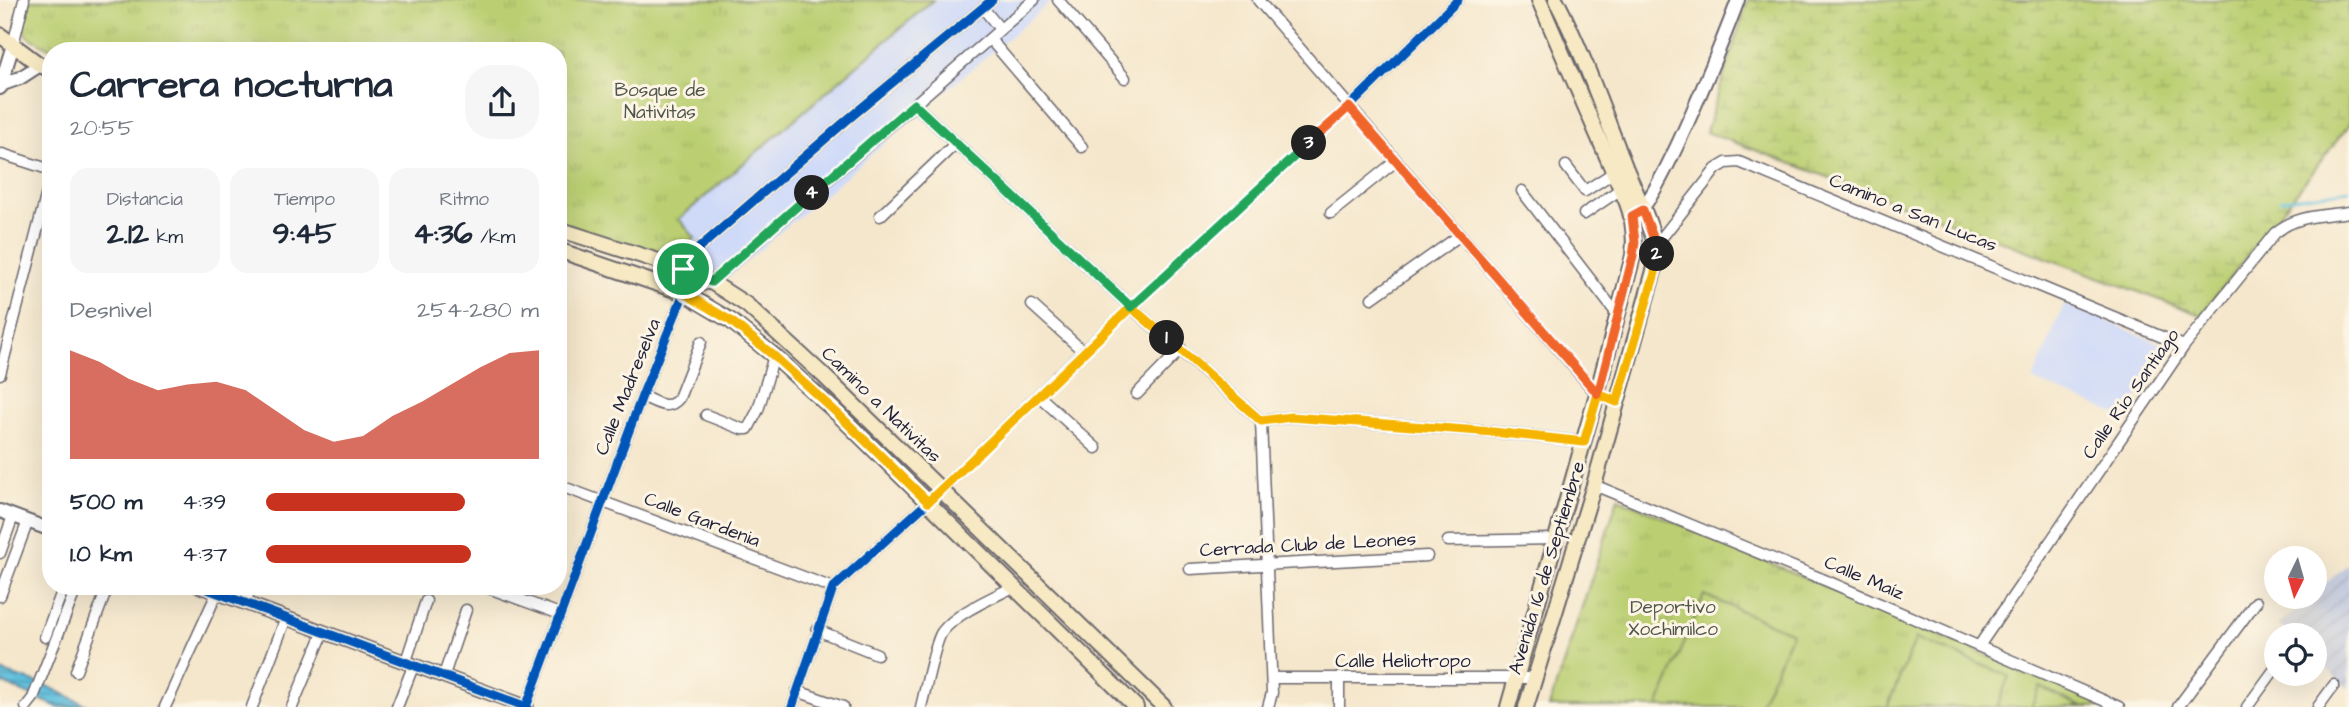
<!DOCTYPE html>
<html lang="es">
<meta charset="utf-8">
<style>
body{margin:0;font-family:"Architects Daughter",sans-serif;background:#f6f6f7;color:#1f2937;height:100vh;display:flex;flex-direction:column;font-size:26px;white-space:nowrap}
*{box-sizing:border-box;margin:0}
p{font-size:23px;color:#747a83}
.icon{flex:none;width:38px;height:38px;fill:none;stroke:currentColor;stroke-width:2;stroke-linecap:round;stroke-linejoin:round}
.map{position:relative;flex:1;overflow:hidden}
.panel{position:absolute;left:42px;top:42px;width:525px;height:553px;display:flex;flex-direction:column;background:#fff;border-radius:28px;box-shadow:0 7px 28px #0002}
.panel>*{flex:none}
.needle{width:46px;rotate:185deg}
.controls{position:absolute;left:2264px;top:546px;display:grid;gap:14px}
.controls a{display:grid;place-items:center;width:63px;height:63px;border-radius:50%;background:#fff;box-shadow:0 7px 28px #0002;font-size:35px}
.pin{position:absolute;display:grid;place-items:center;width:60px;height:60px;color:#fff;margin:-30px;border:4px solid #fff;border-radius:50%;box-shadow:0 2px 7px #0007}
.km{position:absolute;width:35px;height:35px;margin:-18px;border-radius:50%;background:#222;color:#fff;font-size:19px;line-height:35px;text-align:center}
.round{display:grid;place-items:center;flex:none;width:74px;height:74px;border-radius:28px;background:#f6f6f7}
.head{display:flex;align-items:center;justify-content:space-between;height:119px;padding:0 28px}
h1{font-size:38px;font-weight:700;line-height:52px}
.metrics{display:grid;grid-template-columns:repeat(3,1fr);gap:10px;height:119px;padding:7px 28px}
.metrics div{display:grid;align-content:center;border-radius:18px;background:#f6f6f7;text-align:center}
.metrics b{font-size:30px;font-weight:700}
.metrics small{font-size:19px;font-weight:400}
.metrics p{font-size:19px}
.chart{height:196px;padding:14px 28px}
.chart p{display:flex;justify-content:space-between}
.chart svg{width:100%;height:126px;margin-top:7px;fill:#c8321e;opacity:.7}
ul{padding:0 28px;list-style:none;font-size:23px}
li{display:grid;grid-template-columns:112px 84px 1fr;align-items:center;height:52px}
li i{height:18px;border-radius:9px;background:#c8321e}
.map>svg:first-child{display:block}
.built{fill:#cfdaf9}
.industrial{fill:url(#industrial-furrows)}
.wetland{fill:url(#wetland-marsh);stroke:#6e7856;stroke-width:2}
.park{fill:url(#park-tufts);stroke:#6e7856;stroke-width:2}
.garden{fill:#bbcf72;stroke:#6e7856;stroke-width:2}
.water{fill:url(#water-rules);stroke:#40708c;stroke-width:2}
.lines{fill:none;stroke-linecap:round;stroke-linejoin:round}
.stream{stroke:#5fbfdd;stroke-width:2.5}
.minor-casing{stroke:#6c676e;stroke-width:13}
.tertiary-casing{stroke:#6c676e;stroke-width:16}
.secondary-casing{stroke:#6c676e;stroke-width:18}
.minor{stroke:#fff;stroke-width:10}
.tertiary{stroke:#fff;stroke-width:12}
.secondary{stroke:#f6e9c3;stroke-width:14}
.cycleway-casing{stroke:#fcf5e5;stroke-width:13}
.cycleway{stroke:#0057b8;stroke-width:9}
.split-1-casing{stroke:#fff;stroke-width:14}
.split-2-casing{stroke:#fff;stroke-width:14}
.split-3-casing{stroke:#fff;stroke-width:14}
.split-4-casing{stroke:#fff;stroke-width:14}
.split-5-casing{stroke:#fff;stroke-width:14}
.split-1{stroke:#f5b400;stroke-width:9}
.split-2{stroke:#f5b400;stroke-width:9}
.split-3{stroke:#f0652b;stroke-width:9}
.split-4{stroke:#22a559;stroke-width:9}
.split-5{stroke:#22a559;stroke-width:9}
.labels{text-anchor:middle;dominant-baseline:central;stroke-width:6;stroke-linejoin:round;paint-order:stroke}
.park-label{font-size:19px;fill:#50564c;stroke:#fcf5e5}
.street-label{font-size:19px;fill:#22223b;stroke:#fcf5e5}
</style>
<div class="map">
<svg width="2349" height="707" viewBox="0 0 2349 707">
<defs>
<pattern id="industrial-furrows" width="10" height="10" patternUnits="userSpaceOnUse" patternTransform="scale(1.75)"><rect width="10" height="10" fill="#bac4de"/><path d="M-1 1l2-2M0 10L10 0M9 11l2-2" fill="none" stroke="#a0a8bf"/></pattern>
<pattern id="wetland-marsh" width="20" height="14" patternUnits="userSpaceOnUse" patternTransform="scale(1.75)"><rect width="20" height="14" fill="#bbcf72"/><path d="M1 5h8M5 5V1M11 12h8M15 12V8" fill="none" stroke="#a0b164"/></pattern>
<pattern id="park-tufts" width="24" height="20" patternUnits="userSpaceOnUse" patternTransform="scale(1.75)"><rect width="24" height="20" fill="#bbcf72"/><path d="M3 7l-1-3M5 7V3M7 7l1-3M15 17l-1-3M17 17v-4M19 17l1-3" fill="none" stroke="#a0b164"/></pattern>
<pattern id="water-rules" width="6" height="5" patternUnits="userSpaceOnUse" patternTransform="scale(1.75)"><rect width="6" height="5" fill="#5fbfdd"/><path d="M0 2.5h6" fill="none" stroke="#4e9bb4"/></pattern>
</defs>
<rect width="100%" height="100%" fill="#fcf5e5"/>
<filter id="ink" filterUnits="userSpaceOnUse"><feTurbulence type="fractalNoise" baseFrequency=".0143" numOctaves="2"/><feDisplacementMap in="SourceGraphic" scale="14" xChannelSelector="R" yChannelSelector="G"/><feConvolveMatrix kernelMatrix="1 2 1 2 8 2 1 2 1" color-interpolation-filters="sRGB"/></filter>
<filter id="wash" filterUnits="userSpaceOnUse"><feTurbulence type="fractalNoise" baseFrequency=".00686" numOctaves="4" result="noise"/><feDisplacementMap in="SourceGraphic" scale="28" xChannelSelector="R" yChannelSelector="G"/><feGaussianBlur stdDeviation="1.57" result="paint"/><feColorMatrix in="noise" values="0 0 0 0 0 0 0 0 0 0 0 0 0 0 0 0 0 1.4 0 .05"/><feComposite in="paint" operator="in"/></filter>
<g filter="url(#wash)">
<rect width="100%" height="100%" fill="#f5e7cc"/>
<g class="built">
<polygon points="933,0 1053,0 724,280 704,272 691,258 695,238 679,220"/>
<polygon points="2064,304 2174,349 2150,380 2148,379 2145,382 2147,384 2123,417 2033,380"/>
</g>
<polygon class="industrial" points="2349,563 2349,689 2315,658 2315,635 2290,635 2279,625 2312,597 2315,597 2315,593"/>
<polygon class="wetland" points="1748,0 2349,0 2349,125 2201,315 1706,132"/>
<g class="park">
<polygon points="30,0 933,0 679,219 695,238 684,246 658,256 558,221 558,51 54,51 29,37 22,30"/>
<polygon points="1618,498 2108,707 1549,707"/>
</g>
<g class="garden">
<polygon points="1704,595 1792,633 1759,707 1658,707"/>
<polygon points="1916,638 2009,676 1997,707 1887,707"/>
<polygon points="2040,687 2082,707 2031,707"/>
</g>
<polygon class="water" points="0,671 47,686 90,707 58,707 0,682"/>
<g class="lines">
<polyline class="stream" points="2280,200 2349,190"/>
</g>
</g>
<g filter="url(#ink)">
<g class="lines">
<g class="minor-casing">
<g id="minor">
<polyline points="1058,0 1125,78"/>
<polyline points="1258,0 1597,394 1617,402"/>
<polyline points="983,8 1000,29"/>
<polyline points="990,39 1082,147"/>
<polyline points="13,45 24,0"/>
<polyline points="914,104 1131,307 1261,421"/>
<polyline points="2,154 51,170"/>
<polyline points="1566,166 1585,191 1613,173"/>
<polyline points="1522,191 1617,314"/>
<polyline points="1331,213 1396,161"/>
<polyline points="1584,214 1621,189"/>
<polyline points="880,216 956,143"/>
<polyline points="1656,245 1716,169 1726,163 1739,162 2184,346"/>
<polyline points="684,293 711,282 1034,0"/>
<polyline points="1372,298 1459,236"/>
<polyline points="1032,305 1083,351"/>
<polyline points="0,374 51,177"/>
<polyline points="1137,394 1181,349"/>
<polyline points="1038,395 1096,448"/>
<path d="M 642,396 C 656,402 668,412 679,398 L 701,342"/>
<polyline points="706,415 742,429 748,429 758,410 774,356"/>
<polyline points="1261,421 1291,417 1493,432 1584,442"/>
<polyline points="1261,421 1272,693 1268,707"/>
<polyline points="558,485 833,588"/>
<polyline points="1594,485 1827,581 2119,707"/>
<polyline points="1448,541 1554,539"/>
<polyline points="0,553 13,516"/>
<polyline points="1190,569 1427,556"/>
<polyline points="483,586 560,614"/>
<polyline points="0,596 28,521"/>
<polyline points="246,603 250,586"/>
<polyline points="817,630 877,654"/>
<polyline points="45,637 64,586"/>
<path d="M 1979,646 L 2184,346 L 2275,233 C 2296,215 2323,216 2349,212"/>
<polyline points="406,661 426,601"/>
<polyline points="76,671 108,586"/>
<polyline points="444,675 466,610"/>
<polyline points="1272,678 1534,678"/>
<polyline points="797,691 843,707"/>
<polyline points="26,707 33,698 77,586"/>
<polyline points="165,707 217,593"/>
<polyline points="252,707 286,618"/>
<polyline points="292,707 324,631"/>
<polyline points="397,707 414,664"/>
<polyline points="526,707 642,396 684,293 684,261 847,120 992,0"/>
<polyline points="792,707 833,588 928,502 1083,351 1349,107 1458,0"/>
<path d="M 921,707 C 925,692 935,641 942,632 C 956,613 992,598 1013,587"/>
<polyline points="1339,707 1339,678"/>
<polyline points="2178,707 2256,602"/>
<polyline points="2247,707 2277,666"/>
<polyline points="2318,707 2334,685"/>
</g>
</g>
<g class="tertiary-casing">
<g id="tertiary">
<polyline points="3,84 4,74 13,45"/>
<polyline points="0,88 3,84 20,78 40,65"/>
<path d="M 1637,213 C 1658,203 1727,31 1738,0"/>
<polyline points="0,511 51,530"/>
<polyline points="199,586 527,707"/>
</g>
</g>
<g class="secondary-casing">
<g id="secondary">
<polyline points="0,35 40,65 51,70"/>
<polyline points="558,229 683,269 711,282 747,305 823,375 1164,707"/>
<polyline points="558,250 684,293 731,321 774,356 838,414 1136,707"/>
<path d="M 1508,707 L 1597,394 L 1633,256 C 1635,237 1634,221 1627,203 L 1539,0"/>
<path d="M 1526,707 L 1594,485 L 1657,260 C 1655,229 1638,198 1626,169 C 1604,113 1584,54 1556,0"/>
</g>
</g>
<use href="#minor" class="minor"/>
<use href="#tertiary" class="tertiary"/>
<use href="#secondary" class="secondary"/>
<g class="cycleway-casing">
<g id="cycleway">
<polyline points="199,586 527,707"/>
<polyline points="526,707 642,396 684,293 684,261 847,120 992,0"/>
<polyline points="792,707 833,588 928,502 1083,351 1349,107 1458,0"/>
</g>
</g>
<use href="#cycleway" class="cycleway"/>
</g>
</g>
<g class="lines" filter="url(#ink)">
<g class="split-1-casing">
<polyline id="split-1" points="683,269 684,293 731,321 774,356 838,414 928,502 1131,307 1167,338"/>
</g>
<g class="split-2-casing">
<polyline id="split-2" points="1167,338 1261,421 1291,417 1493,432 1584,442 1598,394 1617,402 1655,273 1657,254"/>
</g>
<g class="split-3-casing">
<polyline id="split-3" points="1309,143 1349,107 1598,394 1633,256 1635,242 1632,216 1643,210 1656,245 1657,254"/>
</g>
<g class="split-4-casing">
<polyline id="split-4" points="812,193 914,104 1131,307 1309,143"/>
</g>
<g class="split-5-casing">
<polyline id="split-5" points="683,269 711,282 812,193"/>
</g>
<use href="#split-1" class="split-1"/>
<use href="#split-2" class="split-2"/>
<use href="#split-3" class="split-3"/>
<use href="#split-4" class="split-4"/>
<use href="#split-5" class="split-5"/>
</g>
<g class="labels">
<g class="park-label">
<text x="660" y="90">Bosque de<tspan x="660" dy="22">Nativitas</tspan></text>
<text x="1673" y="607">Deportivo<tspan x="1673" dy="22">Xochimilco</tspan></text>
</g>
<g class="street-label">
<text transform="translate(1913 213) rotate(22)">Camino a San Lucas</text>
<text transform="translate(628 387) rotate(-68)">Calle Madreselva</text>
<text transform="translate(2131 394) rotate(-55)">Calle Río Santiago</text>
<text transform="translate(881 405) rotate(44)">Camino a Nativitas</text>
<text transform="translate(702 520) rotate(21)">Calle Gardenia</text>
<text transform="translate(1308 545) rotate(-3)">Cerrada Club de Leones</text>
<text transform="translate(1547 568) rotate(-73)">Avenida 16 de Septiembre</text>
<text transform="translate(1864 578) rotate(23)">Calle Maíz</text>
<text x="1403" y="661">Calle Heliotropo</text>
</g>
</g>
</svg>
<div class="controls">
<a><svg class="needle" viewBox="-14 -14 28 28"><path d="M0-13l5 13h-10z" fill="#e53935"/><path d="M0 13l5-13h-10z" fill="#747a83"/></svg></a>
<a><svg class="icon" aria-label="locate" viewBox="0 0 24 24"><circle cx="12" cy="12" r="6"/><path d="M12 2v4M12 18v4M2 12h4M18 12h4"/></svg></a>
</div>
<div class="pin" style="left:683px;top:269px;background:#1e9e55"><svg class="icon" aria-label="arrive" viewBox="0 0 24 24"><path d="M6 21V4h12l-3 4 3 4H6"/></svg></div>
<b class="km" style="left:1167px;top:338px">1</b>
<b class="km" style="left:1657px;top:254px">2</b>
<b class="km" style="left:1309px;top:143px">3</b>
<b class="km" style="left:812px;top:193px">4</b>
<section class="panel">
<div class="head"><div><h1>Carrera nocturna</h1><p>20:55</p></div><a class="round"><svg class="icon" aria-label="share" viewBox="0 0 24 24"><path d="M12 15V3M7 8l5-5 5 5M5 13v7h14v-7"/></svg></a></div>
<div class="metrics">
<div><p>Distancia</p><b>2.12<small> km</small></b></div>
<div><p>Tiempo</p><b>9:45</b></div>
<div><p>Ritmo</p><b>4:36<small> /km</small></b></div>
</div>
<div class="chart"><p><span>Desnivel</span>254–280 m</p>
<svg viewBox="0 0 160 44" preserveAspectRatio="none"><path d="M0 44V6L10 10L20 16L30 20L40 18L50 17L60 20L70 27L80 34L90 38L100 36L110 29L120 24L130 18L140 12L150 7L160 6V44z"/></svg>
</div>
<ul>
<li><b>500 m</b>4:39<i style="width:73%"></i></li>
<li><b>1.0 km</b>4:37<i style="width:75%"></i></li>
</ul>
</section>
</div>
